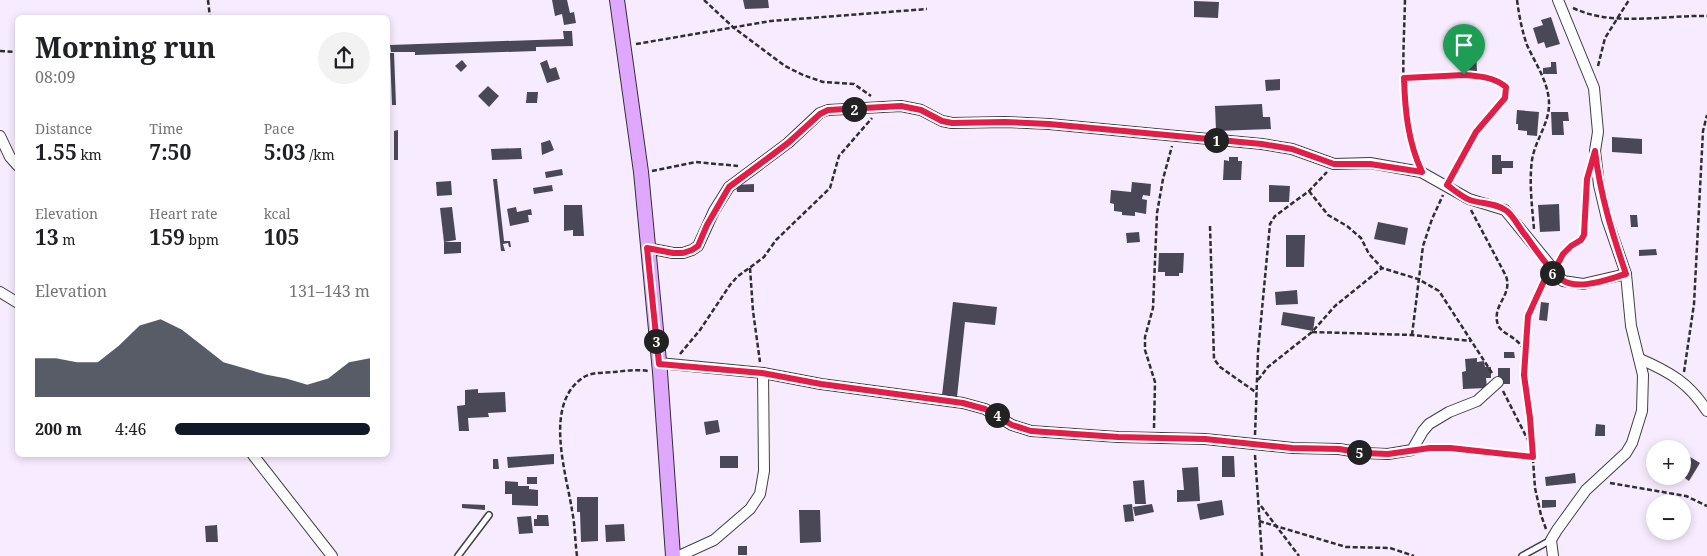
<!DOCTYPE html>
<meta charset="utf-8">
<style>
body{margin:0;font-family:"Noto Serif",serif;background:#f2f2f2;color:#202124;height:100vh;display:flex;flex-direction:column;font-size:19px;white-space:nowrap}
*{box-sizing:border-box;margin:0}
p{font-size:16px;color:#757577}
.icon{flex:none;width:28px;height:28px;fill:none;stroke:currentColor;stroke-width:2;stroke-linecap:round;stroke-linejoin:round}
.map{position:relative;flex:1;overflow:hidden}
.drawer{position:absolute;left:15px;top:15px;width:375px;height:442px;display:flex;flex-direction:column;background:#fff;border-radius:8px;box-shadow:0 2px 8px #0003}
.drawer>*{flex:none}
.controls{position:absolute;left:1646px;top:440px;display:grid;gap:10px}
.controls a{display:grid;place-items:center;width:45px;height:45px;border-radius:50%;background:#fff;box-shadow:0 2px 8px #0003;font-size:25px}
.pin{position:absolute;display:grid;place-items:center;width:42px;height:42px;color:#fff;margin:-51px -21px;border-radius:50% 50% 50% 0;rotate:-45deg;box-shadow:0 0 5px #0007}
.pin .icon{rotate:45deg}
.km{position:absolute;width:25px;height:25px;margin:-12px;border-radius:50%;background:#222;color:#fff;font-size:14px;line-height:25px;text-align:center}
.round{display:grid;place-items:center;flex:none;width:52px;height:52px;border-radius:26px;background:#f2f2f2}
.headline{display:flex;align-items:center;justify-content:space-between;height:85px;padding:0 20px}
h1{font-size:28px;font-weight:700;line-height:38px}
.metrics{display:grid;grid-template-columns:repeat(3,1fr);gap:8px;height:85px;padding:5px 20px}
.metrics div{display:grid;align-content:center}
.metrics b{font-size:21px;font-weight:700}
.metrics small{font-size:14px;font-weight:400}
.metrics p{font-size:14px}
.chart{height:140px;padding:10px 20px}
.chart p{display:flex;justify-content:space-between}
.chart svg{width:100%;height:90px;margin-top:5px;fill:#111827;opacity:.7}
ul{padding:0 20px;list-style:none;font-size:16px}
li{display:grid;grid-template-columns:80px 60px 1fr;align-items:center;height:38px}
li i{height:12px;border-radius:6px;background:#111827}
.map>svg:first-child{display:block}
.building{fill:#4a4856}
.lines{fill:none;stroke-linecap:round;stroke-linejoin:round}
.lane-casing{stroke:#404040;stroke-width:8}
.street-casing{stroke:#404040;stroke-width:12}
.secondary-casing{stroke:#2f2f2f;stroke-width:16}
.path{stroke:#2f2f2f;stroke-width:2.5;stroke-dasharray:5 2.5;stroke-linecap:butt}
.lane{stroke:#fff;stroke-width:5}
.street{stroke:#fff;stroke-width:10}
.secondary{stroke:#e0a7ff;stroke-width:14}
.route-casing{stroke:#fff;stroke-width:10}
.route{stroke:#e11d48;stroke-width:6}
</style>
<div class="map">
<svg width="1707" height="556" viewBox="0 0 1707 556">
<rect width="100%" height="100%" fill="#f7ecff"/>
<g class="building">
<polygon points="552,0 567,0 570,13 574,12 576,23 564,25 562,14 555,16"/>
<polygon points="743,0 768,0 769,8 745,9"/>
<polygon points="1194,1 1219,2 1218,18 1194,17"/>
<polygon points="1551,17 1560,44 1546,48 1544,42 1538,44 1533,28 1543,25 1541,20"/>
<polygon points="563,31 572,31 573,46 536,47 536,51 415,55 415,52 391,52 390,45 564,39"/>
<polygon points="1466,49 1476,49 1477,72 1467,72"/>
<polygon points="390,53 394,53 396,105 392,105"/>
<polygon points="462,60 467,66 461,72 455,66"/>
<polygon points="547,60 550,69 556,67 560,79 547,83 540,63"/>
<polygon points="1551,62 1556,62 1557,74 1543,74 1543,68 1551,67"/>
<polygon points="1280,79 1280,90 1266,91 1265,80"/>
<polygon points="488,86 499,96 489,107 478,96"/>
<polygon points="527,92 538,92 537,103 526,103"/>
<polygon points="1262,104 1263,117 1270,117 1271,129 1216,131 1215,106"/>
<polygon points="1517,110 1539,112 1537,136 1527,135 1527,131 1518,130 1518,124 1516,124"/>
<polygon points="1551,112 1568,112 1569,121 1563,121 1564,135 1552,135"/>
<polygon points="398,130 398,160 394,160 394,131"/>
<polygon points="1612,137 1642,139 1642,154 1612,152"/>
<polygon points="550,140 554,150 542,155 541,143"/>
<polygon points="521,148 522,159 492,160 491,149"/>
<polygon points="1492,155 1501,155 1501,161 1513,161 1513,168 1502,168 1502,174 1492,174"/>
<polygon points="1229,157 1238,157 1238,161 1242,161 1241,180 1223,180 1224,160 1229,161"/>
<polygon points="562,169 563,175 546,178 545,172"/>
<polygon points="493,179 497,179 504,241 510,241 511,247 509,247 508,243 503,244 505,251 501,251"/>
<polygon points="451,181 452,195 437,196 436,182"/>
<polygon points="1132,182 1151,184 1150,196 1143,195 1142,199 1147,200 1146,214 1135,212 1135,216 1122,215 1122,212 1114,211 1114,204 1110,203 1111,190 1131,192"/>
<polygon points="754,184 754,192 737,192 736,185"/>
<polygon points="552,185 553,191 534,194 533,188"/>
<polygon points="1269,185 1290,186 1289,202 1269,202"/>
<polygon points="1559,204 1560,231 1540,232 1538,205"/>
<polygon points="564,205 582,205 584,236 573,236 573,230 564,231"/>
<polygon points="452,207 456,240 444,242 440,208"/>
<polygon points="516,207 517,212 531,209 532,215 528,215 529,222 510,226 507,209"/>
<polygon points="1630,215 1637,215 1638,227 1631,227"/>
<polygon points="1378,222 1408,228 1405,245 1374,239"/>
<polygon points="1139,232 1140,242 1127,243 1126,233"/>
<polygon points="1286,235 1305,235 1304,267 1286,267"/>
<polygon points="444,242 461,242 461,253 444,254"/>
<polygon points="1656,249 1657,255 1639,256 1639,250"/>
<polygon points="1159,253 1184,253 1183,273 1179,273 1179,276 1165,276 1165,272 1158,272"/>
<polygon points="1297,290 1298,304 1276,305 1275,292"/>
<polygon points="953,302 997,307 995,325 965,322 957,397 942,395"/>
<polygon points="1541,302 1549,303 1547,321 1539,320"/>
<polygon points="1283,312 1315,317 1313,331 1281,325"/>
<polygon points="1504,352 1514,352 1515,358 1504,358"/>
<polygon points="1477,358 1477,362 1484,361 1485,367 1491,367 1491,378 1486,378 1487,388 1463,389 1462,372 1466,371 1465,359"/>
<rect x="1498" y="368" width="12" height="16"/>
<polygon points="478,389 478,393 505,392 506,412 488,413 489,417 468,418 469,431 459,431 457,406 465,405 465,390"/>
<polygon points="718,420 720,432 706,435 704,422"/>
<polygon points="1596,424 1605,425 1605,436 1595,436"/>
<polygon points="1682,452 1700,463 1689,481 1682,476"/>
<polygon points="554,454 554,464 508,468 507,457"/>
<rect x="720" y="456" width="18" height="12"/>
<polygon points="1222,456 1234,456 1235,477 1222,477"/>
<polygon points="493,459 498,459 499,469 493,469"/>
<polygon points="1198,467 1200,501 1177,502 1177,490 1184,490 1182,468"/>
<polygon points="1575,473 1576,483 1546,486 1545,477"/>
<rect x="527" y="477" width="10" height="7"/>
<polygon points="1144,480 1146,504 1135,504 1133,481"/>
<polygon points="505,481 518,482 518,486 529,486 529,489 538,490 538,506 512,505 512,494 505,494"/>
<polygon points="577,497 598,497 598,541 581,542 580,512 577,512"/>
<polygon points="1222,500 1224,515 1200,520 1197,504"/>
<polygon points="1542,500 1556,500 1556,507 1542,508"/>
<polygon points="462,504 485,505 485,510 462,508"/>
<polygon points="1132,504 1134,521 1125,522 1123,505"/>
<polygon points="1152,504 1154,512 1135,516 1133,507"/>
<polygon points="799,510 820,510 821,542 800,543"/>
<polygon points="537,515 548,515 549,526 534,526 534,519 537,519"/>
<polygon points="531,516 533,533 519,534 517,517"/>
<polygon points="624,524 625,541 606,542 605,525"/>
<polygon points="217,525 218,542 206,542 205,526"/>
<rect x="738" y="546" width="9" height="9"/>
</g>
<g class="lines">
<g class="lane-casing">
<g id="lane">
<polyline points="458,556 489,515"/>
<polyline points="1522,556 1551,540"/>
</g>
</g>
<g class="street-casing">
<g id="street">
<polyline points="0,136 10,157 18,166"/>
<polyline points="647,248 673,253 683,253 692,250 698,246 714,211 729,187 788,143 820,113 828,110 901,106 921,110 942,121 952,123 1005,122 1049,124 1262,144 1292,149 1334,164 1370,163 1421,172 1469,199 1505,210 1563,281 1583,284 1626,274"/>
<polyline points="0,292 18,303"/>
<path d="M 1640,359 C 1670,372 1689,383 1707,411"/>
<polyline points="659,363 763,373 821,384 963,403 985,409 1012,425 1031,431 1118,437 1205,439 1293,448 1339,449 1364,453 1388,454 1412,450 1423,431 1429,424 1449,412 1477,401 1498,382"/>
<polyline points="253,455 332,556"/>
<polyline points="679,556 714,540 750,509 760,494 764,471 763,373"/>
<polyline points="1553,556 1551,540 1557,530 1586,490 1626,453 1632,443 1642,411 1643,375 1631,326 1626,274 1607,219 1599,185 1595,151 1598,132 1594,88 1558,0"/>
</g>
</g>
<g class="secondary-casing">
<polyline id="secondary" points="617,0 641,172 660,372 673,556"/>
</g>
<g class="path">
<polyline points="208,0 210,18"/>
<polyline points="704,0 734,28 785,66 803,75 823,82 854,84 871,96"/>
<path d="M 1405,0 C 1404,48 1398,118 1417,162"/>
<path d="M 1517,0 C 1519,15 1522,31 1527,45 C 1535,63 1548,81 1549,102 C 1550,123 1535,140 1532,160 C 1529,182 1532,206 1534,229"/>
<path d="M 1573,8 C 1613,27 1664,15 1707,16"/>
<polyline points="636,44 771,21 927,9"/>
<polyline points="0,51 18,52"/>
<polyline points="1598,66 1605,38 1629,0"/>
<path d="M 1404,78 C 1432,77 1483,68 1506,87 L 1505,98 L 1476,131 L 1452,177"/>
<polyline points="652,171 696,162 738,166"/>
<polyline points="1309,191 1328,215 1347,226 1361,238 1369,254 1382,268 1418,279 1439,291 1492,373"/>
<path d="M 1471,210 L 1506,276 C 1513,296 1491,305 1498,325 C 1501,334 1518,336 1525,352"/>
<polyline points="1210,226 1214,359 1220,367 1257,393"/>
<path d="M 1560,260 C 1567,248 1579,244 1584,235 L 1587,186"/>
<polyline points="750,268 753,311 760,362"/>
<polyline points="1312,332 1412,335 1471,341"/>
<polyline points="1412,335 1423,246 1432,219 1443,195"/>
<polyline points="680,354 700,330 730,285 737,277 764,257 776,240 830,188 839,156 872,118"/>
<polyline points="1684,372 1694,304 1703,131 1707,115"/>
<polyline points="1258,380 1268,367 1312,332 1335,306 1382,268"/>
<polyline points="1503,391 1531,446"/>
<polyline points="1154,428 1155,382 1145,350 1145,337 1153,308 1157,213 1163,179 1172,146"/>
<polyline points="1255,435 1258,352 1270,224 1275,216 1309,191 1327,172"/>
<polyline points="1426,449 1450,449 1532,457"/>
<polyline points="1255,455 1262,556"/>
<polyline points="1610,483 1686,496 1707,506"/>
<polyline points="1261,506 1299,556"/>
<polyline points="1259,521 1346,547 1390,548 1414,556"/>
<polyline points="1546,529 1541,515 1535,488 1530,418 1524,375 1528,316 1531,307 1547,279"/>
<path d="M 577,556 C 575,541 575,525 572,510 C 566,472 543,403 584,377 C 592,372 604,373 614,372 C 625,371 637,369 648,371"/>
</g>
<use href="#lane" class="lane"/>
<use href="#street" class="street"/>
<use href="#secondary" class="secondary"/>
</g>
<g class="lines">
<g class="route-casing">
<path id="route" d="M 1464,75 L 1404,78 C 1405,111 1408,142 1422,172 L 1370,164 L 1334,164 L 1292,149 L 1262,144 L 1049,124 L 1005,122 L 952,123 L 942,121 L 921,110 L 901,106 L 828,110 L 820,114 L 788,143 L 729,187 L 707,225 L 698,246 L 692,250 L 683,253 L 673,253 L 647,248 L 659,364 L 762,373 L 821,384 L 963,403 L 985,409 L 1012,425 L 1031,431 L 1118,437 L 1205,439 L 1292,448 L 1339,449 L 1364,453 L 1388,454 L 1430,448 L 1450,448 L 1533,457 L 1530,418 L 1524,375 L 1528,316 L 1544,281 L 1554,271 L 1563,254 L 1571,246 L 1581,240 L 1584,235 L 1587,179 L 1595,151 C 1600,194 1612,233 1626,274 C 1608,279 1579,291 1562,280 C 1552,274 1534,247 1526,236 C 1519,228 1515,218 1507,211 C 1497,203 1482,204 1470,200 C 1462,197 1454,190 1447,185 L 1476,132 L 1505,98 L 1506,87 C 1494,77 1479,76 1464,75"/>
</g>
<use href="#route" class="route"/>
</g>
</svg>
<div class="controls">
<a>+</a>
<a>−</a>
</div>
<div class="pin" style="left:1464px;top:75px;background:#1e9e55"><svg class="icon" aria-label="arrive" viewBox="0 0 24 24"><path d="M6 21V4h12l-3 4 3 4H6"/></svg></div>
<b class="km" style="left:1216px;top:140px">1</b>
<b class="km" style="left:854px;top:109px">2</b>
<b class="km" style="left:656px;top:341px">3</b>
<b class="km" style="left:997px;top:415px">4</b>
<b class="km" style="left:1359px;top:452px">5</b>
<b class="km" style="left:1552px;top:273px">6</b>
<section class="drawer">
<div class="headline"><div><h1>Morning run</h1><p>08:09</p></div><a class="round"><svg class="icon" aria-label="share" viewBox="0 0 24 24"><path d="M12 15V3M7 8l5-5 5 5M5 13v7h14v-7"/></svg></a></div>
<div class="metrics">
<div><p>Distance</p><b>1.55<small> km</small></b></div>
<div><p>Time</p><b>7:50</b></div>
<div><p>Pace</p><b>5:03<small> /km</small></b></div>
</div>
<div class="metrics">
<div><p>Elevation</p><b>13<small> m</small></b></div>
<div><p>Heart rate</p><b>159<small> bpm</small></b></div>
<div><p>kcal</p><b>105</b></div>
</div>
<div class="chart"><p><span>Elevation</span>131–143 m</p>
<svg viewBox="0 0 160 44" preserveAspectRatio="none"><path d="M0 44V25L10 25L20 27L30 27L40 19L50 9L60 6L70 11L80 19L90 27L100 30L110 33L120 35L130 38L140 35L150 27L160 25V44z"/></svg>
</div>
<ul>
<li><b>200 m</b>4:46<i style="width:100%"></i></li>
</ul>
</section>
</div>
